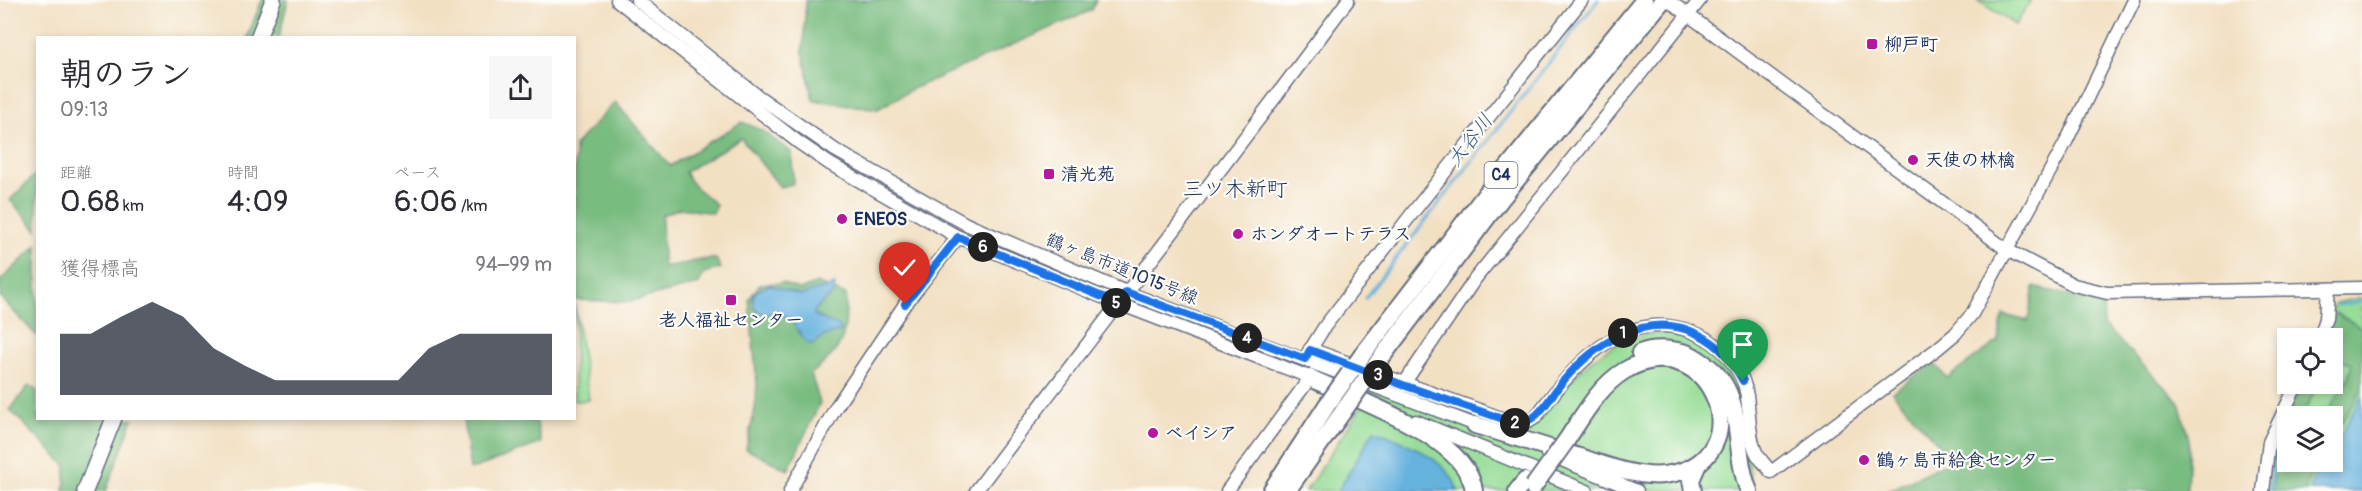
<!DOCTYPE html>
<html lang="ja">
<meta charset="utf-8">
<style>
body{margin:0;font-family:Pangolin,"Klee One",sans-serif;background:#f7f7f7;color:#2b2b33;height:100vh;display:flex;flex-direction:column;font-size:22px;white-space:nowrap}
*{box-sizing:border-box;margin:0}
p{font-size:20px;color:#7c7c81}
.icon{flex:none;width:33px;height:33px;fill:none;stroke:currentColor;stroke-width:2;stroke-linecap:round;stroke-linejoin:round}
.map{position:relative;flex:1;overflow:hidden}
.sheet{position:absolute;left:36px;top:36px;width:540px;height:384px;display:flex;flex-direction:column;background:#fff;border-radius:0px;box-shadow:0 3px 9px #0003}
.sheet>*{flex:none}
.tools{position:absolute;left:2277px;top:328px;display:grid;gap:12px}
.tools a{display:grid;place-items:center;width:66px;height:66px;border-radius:0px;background:#fff;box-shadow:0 3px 9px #0003;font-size:30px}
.pin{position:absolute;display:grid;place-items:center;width:51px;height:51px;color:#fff;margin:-62px -26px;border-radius:50% 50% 50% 0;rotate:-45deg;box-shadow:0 0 6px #0007}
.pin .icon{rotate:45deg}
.km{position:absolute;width:30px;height:30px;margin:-15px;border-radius:50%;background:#222;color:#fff;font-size:16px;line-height:30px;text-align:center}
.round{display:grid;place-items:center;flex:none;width:63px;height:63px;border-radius:0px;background:#f7f7f7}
.summary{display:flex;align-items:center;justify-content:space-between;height:102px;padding:0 24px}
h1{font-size:33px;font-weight:600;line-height:45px}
.metrics{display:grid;grid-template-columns:repeat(3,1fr);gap:9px;height:102px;padding:6px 24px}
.metrics div{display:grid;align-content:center}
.metrics b{font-size:30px;font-weight:600}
.metrics small{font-size:16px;font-weight:400}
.metrics p{font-size:16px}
.chart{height:168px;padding:12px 24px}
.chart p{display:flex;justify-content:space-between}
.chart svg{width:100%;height:108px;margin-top:6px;fill:#111827;opacity:.7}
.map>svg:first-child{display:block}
.green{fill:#97dd97;stroke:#59867a;stroke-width:1.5;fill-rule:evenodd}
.forest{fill:#79bc80;stroke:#4a766f;stroke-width:1.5}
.water{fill:#66b2df;stroke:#40709e;stroke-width:1.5}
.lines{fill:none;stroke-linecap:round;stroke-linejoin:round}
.stream{stroke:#66b2df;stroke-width:3}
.tertiary-casing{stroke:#666d81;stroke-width:15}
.trunk-casing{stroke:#666d81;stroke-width:18}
.motorway-casing{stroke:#666d81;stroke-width:20}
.tertiary{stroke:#fff;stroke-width:12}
.trunk{stroke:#fff;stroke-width:15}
.motorway{stroke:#fff;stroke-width:16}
.motorway-bridge-casing{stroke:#666d81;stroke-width:20;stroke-linecap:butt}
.motorway-bridge{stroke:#fff;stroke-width:16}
.route-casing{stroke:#fff;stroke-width:12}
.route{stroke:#1a73e8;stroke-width:8}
.poi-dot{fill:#b5179e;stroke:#fdfcf7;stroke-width:2}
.labels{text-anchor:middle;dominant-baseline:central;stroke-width:4.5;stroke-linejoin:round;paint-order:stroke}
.shield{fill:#fdfcf7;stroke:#5f6c8c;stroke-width:1.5}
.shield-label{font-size:16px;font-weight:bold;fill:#1b2f5e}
.poi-label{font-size:18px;font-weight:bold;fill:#1b2f5e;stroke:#fdfcf7;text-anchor:start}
.street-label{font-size:18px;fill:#1b2f5e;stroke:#fdfcf7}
.water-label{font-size:20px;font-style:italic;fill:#355d8b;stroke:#fdfcf7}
.quarter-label{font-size:21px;fill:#1b2f5e;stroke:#fdfcf7}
</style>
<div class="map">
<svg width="2362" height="491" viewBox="0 0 2362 491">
<rect width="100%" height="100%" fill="#fdfcf7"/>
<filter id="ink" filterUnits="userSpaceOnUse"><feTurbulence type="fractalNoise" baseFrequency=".0167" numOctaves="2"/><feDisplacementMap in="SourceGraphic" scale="12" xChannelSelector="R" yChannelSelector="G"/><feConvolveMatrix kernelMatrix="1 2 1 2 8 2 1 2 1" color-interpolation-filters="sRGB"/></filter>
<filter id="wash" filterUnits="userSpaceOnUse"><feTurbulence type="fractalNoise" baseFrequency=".008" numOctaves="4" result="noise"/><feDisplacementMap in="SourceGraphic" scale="24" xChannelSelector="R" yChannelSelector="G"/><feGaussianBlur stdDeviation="1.35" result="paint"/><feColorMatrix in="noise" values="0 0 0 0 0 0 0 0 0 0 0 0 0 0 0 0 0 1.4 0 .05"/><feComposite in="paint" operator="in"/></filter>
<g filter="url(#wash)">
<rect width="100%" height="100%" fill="#f2e0c3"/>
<g class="green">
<polygon points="1977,0 2031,0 2015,25"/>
<path d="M 2362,298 L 2362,491 L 2267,491 L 2274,433 L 2297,384 L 2332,384 L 2332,339 L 2318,339 L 2335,303 ZM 2288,417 L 2332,417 L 2332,462 L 2288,462 Z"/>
<polygon points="575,305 589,400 575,401 574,401"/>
<path d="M 1670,332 C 1751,362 1738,405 1751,479 L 1736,491 L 1306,491 L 1376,384 L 1514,431 L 1529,432 C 1571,381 1598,334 1670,332 Z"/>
</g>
<g class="forest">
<polygon points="262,0 288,0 279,37 247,38"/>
<polygon points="806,0 1096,0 1092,10 912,89 878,109 813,100 803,52"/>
<path d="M 615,102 L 670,166 L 742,122 L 763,131 L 792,153 L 793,184 L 780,187 L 741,138 L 685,172 C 693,190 704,192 716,205 L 713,213 L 680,208 L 662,215 L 663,266 C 685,267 693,258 716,259 L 721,268 L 704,273 L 699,284 L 628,302 L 575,300 L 575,145 Z"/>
<polygon points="37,173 37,230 10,200"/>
<polygon points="37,245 37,336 0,297 0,281"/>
<path d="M 783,283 L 800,290 L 817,283 L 846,295 C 846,338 845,347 811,374 L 820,403 L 788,470 L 746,449 L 755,409 L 757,384 L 749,299 L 760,284 Z"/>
<polygon points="2034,287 2103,303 2104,325 2179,402 2189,439 2187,491 1888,491 1952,460 1892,392 1934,363 1947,378 1998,341 2003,315 2028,321"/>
<polygon points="2336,313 2362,328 2362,389 2333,437 2332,417 2324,417 2349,378 2352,364 2341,359 2333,368 2332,339 2324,339"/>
<polygon points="2303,384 2318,384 2302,417 2288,417 2288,462 2316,462 2305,491 2272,491 2279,433"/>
<polygon points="29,385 37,391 38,418 133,419 106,491 64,491 66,466 10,410"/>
<polygon points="463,419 536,419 541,443 470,470"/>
</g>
<g class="water">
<path d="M 770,285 L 801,295 L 835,285 L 834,292 L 815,310 L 814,315 L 840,327 L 841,331 L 823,336 L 814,344 L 806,343 C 800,334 792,316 781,315 C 769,313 764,317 754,308 L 753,297 L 756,291 Z"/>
<polygon points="2362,395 2362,491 2310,491 2319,463 2332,462 2333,450"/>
<path d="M 1374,430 C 1404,442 1447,457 1458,491 L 1338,491 Z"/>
</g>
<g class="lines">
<g class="stream">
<polyline points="1365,298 1598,0"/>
<polyline points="2338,305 2362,302"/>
<polyline points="2326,339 2329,326"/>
<polyline points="2270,491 2276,439"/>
</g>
</g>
</g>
<g filter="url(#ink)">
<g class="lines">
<g class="tertiary-casing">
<g id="tertiary">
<polyline points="617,0 798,142 830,164 958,237 1117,303 1317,380"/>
<polyline points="637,0 759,97 835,150 966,224 1126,292 1481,427"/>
<polyline points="1668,0 2007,250 2074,285 2107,293 2362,288"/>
<polyline points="2319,339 2326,319 2328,289"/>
<path d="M 1310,349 L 1515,423 L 1526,423 L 1535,418 C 1571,369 1621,307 1690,331 C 1713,339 1732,356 1742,378 C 1752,401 1746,427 1755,450 C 1758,458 1766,465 1771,472 L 1937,349 L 1955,334 L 1972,314 L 2067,140 L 2134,0"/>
<polyline points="1307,355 1325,326 1414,211 1582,0"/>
<polyline points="1403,385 1475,279 1700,0"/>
<polyline points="1416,421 1587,491"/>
<polyline points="1547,454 1637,491"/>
<polyline points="790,491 836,407 905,304 958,237"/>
<path d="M 976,491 C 1099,327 1226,165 1348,0"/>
<polyline points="1227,491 1310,378"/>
<polyline points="2263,491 2269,442 2297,384"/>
</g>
</g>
<g class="trunk-casing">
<g id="trunk">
<polyline points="258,38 273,0"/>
<polyline points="85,491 114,418"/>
</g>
</g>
<g class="motorway-casing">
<g id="motorway">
<path d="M 1640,353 C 1655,347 1671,349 1686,353 C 1693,355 1699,360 1705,364 C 1748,394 1731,449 1749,491"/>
<polyline points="1363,354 1489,190 1644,0"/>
<polyline points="1378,362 1501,199 1663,0"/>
<path d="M 1310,378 C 1355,399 1468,437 1474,491"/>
<path d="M 1475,425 C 1509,435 1542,446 1576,456 C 1603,464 1635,478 1664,475 C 1766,463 1712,319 1624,371 C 1599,386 1582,417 1566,441"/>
<polyline points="1271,491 1327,405"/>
<polyline points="1287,491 1342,413"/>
<polyline points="1517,491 1525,481"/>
<polyline points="1693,491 1691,480 1698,464"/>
</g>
</g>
<use href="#tertiary" class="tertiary"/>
<use href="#trunk" class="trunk"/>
<use href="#motorway" class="motorway"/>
<g class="motorway-bridge-casing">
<g id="motorway-bridge">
<polyline points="1327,405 1363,354"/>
<polyline points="1342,413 1378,362"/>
<polyline points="1533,487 1566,441"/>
</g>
</g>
<use href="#motorway-bridge" class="motorway-bridge"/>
</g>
</g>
<g class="lines" filter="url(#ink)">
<g class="route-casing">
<path id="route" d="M 905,304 L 958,237 L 1117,303 L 1126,292 L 1305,359 L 1310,350 L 1403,385 L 1515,423 C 1540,424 1549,396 1564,380 C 1594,345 1640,314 1688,330 C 1714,339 1731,356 1743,381"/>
</g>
<use href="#route" class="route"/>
</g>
<g class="poi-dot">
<rect x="1866" y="38" width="12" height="12" rx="3"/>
<circle cx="1913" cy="160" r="6"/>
<rect x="1043" y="168" width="12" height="12" rx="3"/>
<circle cx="842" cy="219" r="6"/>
<circle cx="1238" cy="234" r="6"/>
<rect x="725" y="294" width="12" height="12" rx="3"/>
<circle cx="1153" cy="433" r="6"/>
<circle cx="1864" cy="460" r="6"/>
</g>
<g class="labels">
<rect class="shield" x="1484.5" y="162" width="33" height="26" rx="4.5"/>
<g class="shield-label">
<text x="1501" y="175">C4</text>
</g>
<g class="poi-label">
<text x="1884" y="44">柳戸町</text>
<text x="1925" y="160">天使の林檎</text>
<text x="1061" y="174">清光苑</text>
<text x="854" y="219">ENEOS</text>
<text x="1250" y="234">ホンダオートテラス</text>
<text x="731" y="320" text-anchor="middle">老人福祉センター</text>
<text x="1165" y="433">ベイシア</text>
<text x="1876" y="460">鶴ヶ島市給食センター</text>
</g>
<g class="street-label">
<text transform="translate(1122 269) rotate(22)">鶴ヶ島市道1015号線</text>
</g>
<g class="water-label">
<text transform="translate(1470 140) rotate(-52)">大谷川</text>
</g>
<g class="quarter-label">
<text x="1235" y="189">三ツ木新町</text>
</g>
</g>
</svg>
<div class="tools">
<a><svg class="icon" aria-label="locate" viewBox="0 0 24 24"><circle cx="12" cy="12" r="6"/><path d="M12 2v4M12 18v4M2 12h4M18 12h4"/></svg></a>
<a><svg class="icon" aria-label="layers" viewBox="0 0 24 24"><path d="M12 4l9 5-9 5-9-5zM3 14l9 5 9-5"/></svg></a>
</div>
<div class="pin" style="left:1743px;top:381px;background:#1e9e55"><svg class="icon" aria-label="arrive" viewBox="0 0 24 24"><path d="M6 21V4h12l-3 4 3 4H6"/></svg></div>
<div class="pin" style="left:905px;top:304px;background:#d93025"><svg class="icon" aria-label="check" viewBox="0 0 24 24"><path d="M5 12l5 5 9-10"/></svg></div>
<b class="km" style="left:1623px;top:333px">1</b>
<b class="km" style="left:1515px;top:423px">2</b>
<b class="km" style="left:1378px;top:375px">3</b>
<b class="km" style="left:1247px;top:338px">4</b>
<b class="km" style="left:1116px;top:303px">5</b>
<b class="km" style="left:983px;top:247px">6</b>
<section class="sheet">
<div class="summary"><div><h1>朝のラン</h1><p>09:13</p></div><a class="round"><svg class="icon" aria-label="share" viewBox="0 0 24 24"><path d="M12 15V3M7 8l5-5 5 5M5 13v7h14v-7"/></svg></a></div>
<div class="metrics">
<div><p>距離</p><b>0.68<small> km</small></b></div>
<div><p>時間</p><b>4:09</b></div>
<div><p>ペース</p><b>6:06<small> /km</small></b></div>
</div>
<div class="chart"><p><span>獲得標高</span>94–99 m</p>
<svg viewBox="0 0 160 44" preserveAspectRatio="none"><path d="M0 44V19L10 19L20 12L30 6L40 12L50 25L60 32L70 38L80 38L90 38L100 38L110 38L120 25L130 19L140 19L150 19L160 19V44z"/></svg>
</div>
</section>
</div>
